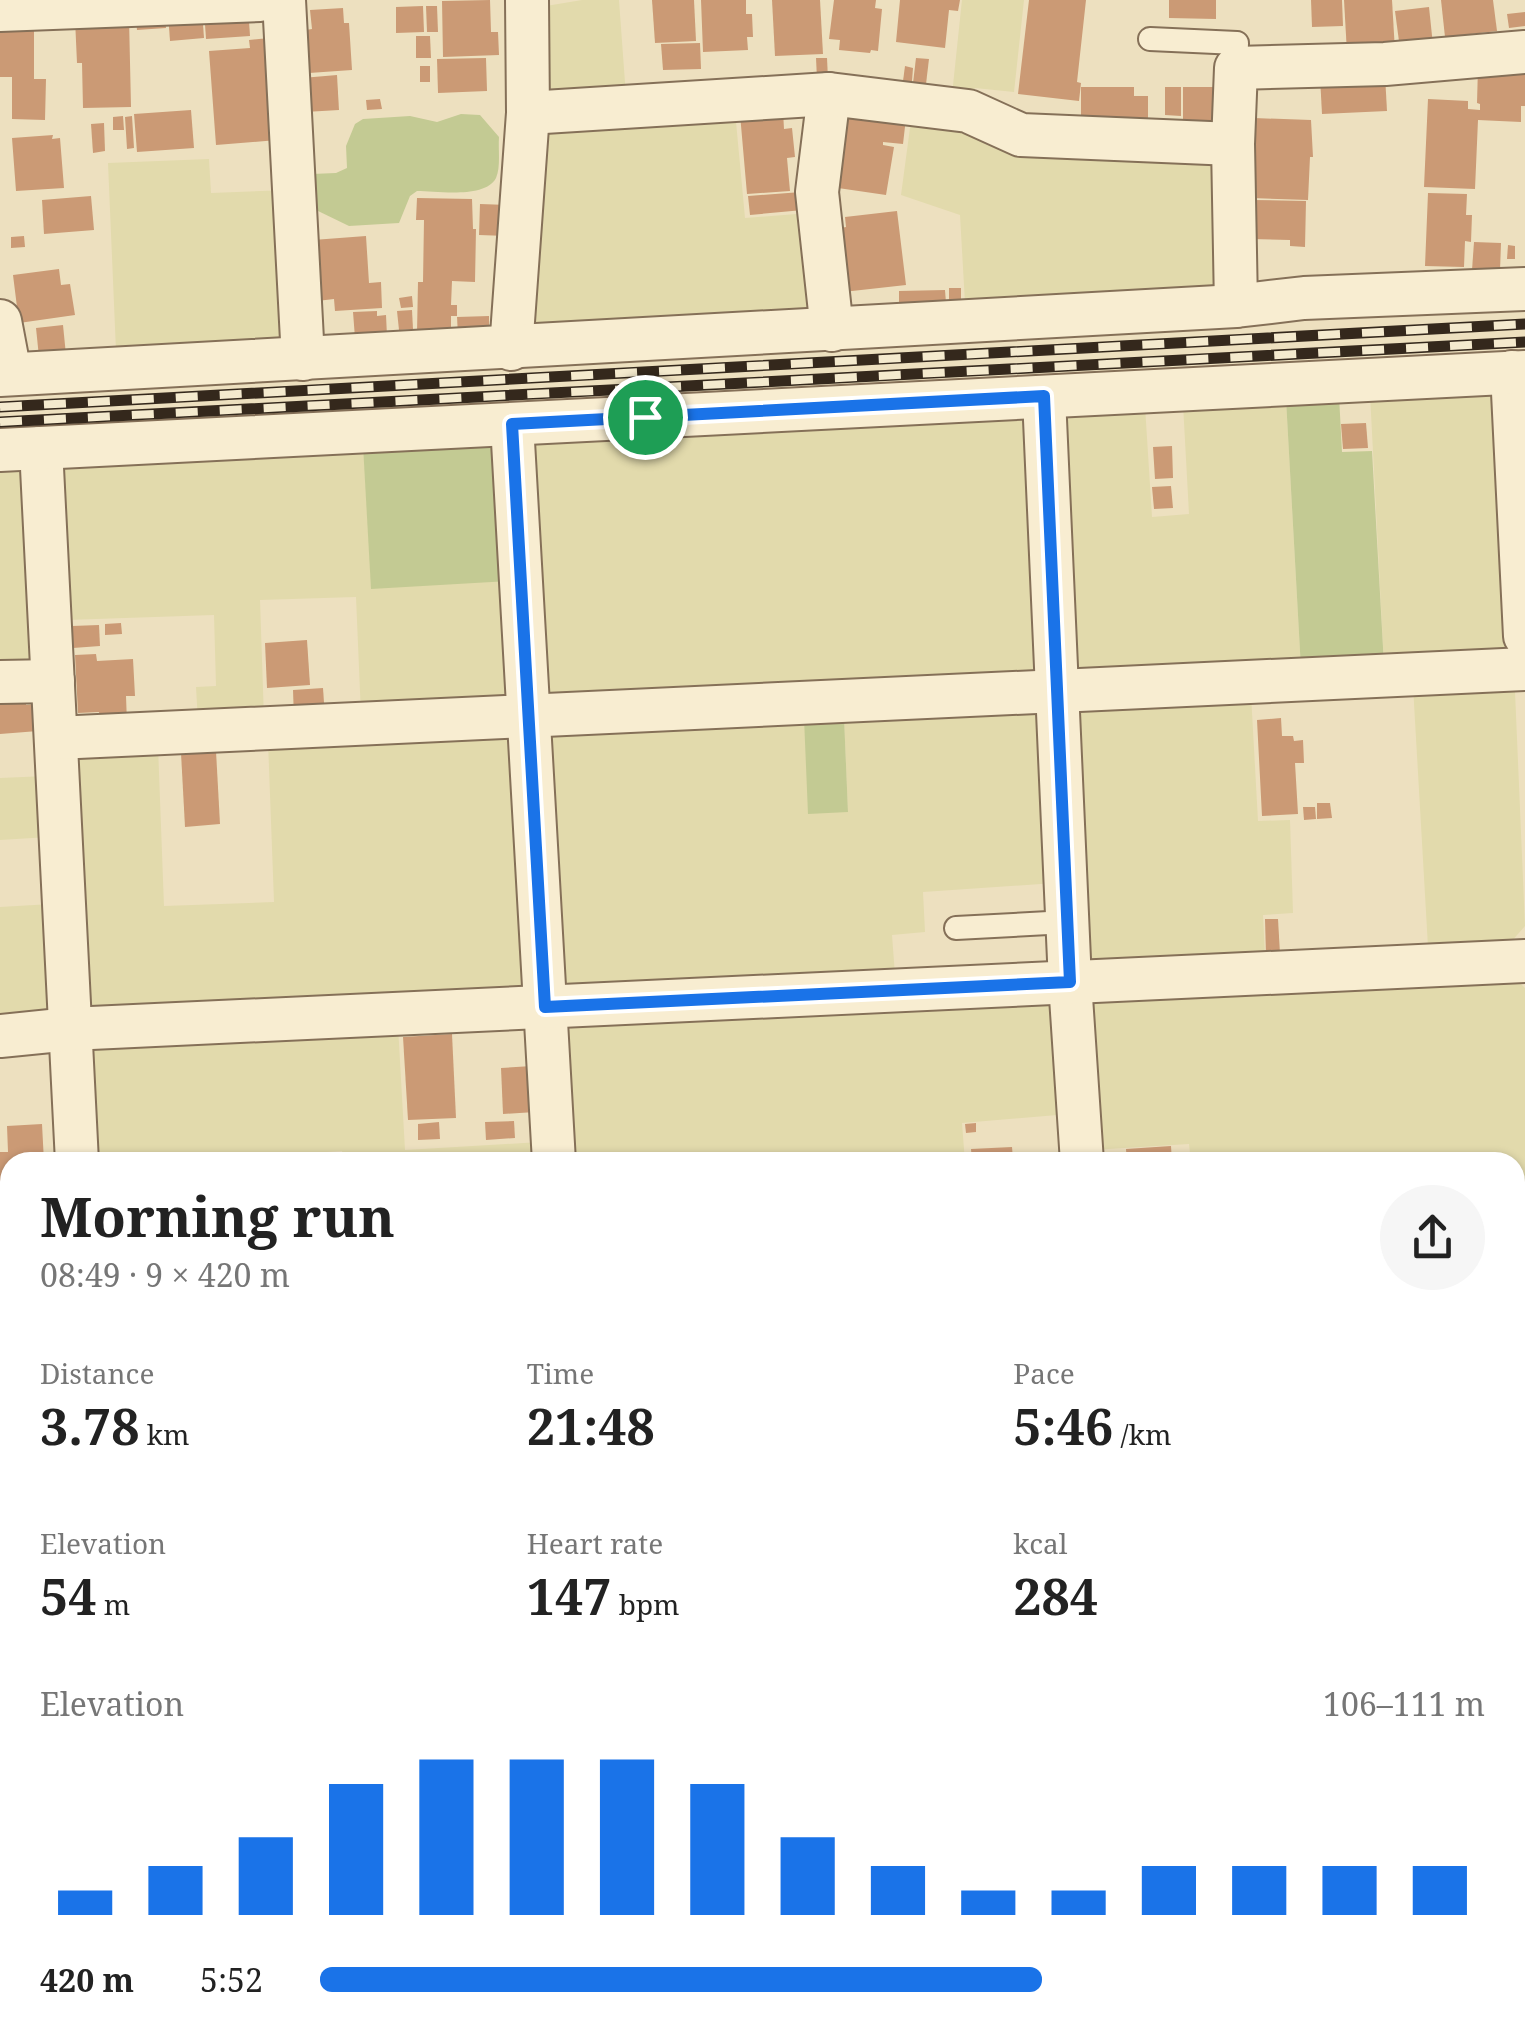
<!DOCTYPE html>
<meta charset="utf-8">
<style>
body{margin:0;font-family:"Noto Serif",serif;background:#f6f6f6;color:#222;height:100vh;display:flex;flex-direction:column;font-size:38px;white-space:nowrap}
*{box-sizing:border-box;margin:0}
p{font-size:32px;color:#767676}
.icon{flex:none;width:55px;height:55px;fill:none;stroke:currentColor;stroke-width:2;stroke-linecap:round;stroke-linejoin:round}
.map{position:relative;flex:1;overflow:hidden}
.sheet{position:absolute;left:0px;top:1152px;width:1525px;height:888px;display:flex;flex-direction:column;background:#fff;border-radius:30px 30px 0 0;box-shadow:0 2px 8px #0004}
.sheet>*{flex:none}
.pin{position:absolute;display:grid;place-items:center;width:85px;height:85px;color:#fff;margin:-42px;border:5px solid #fff;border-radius:50%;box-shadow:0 2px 10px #0007}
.round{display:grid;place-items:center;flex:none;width:105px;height:105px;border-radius:52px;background:#f6f6f6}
.summary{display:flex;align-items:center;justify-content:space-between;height:170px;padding:0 40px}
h1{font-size:55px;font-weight:700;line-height:75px}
.figures{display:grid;grid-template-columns:repeat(3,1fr);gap:15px;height:170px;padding:10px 40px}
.figures div{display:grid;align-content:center}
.figures b{font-size:50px;font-weight:700}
.figures small{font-size:28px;font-weight:400}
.figures p{font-size:28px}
.chart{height:280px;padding:20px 40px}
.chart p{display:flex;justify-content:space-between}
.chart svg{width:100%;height:180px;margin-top:10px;stroke:#1a73e8;stroke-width:6}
ul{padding:0 40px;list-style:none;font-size:32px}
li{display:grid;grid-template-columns:160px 120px 1fr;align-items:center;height:75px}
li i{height:25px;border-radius:12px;background:#1a73e8}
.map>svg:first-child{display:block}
.farmland{fill:#e2daac}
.green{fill:#c3ca93}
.cemetery{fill:#b9bf93}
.building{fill:#cb9a75}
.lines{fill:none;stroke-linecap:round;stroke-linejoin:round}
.lane-casing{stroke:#857058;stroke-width:26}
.street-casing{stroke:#857058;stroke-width:46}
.lane{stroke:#f8edd1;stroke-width:22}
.street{stroke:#f8edd1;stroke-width:42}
.rail-casing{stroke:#34281c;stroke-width:11}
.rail{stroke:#f4eace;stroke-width:8;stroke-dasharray:22;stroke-linecap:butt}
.route-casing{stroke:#fff;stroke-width:20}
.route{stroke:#1a73e8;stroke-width:12}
</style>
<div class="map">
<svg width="1525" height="2039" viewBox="0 0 1525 2039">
<rect width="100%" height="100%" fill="#ede0bf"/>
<g class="farmland">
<polygon points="582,0 619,0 626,96 553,99 537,87 540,7"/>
<polygon points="962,0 1024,0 1014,92 975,88 973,97 952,95"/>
<polygon points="735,111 745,218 809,213 812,315 538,332 528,320 540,130"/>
<polygon points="912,113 1212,154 1224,280 1211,292 965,303 960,215 901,195"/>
<polygon points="209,159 211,193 288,190 286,341 116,351 108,163"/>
<polygon points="1491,388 1502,397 1515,648 1384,665 1370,394"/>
<polygon points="1286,399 1301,669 1081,680 1068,667 1065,411 1145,406 1152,517 1189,514 1183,404"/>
<polygon points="1023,415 1034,424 1036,684 544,695 531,450 542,438"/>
<polygon points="363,445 509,582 515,695 361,715 356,597 260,600 264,719 198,722 196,687 216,686 214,615 66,620 61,472 72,461"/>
<polygon points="22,458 31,670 0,670 0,459"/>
<polygon points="1502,681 1515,691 1525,926 1510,943 1428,947 1413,686"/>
<polygon points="1251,694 1258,821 1290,820 1293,913 1263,915 1265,956 1093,965 1080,956 1077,703"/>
<polygon points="1037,709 1055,883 923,892 925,932 892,935 895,975 576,992 561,976 544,740 553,728 804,718 848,812 844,717"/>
<polygon points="507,732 517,741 531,976 516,992 99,1010 82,998 71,760 82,749 158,746 164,906 274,902 268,741"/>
<polygon points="46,776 49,837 0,840 0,778"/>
<polygon points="51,904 56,1000 38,1018 0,1023 0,907"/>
<polygon points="1511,974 1525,988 1525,1244 1515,1245 1515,1162 1191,1162 1189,1144 1092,1150 1083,1005 1096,993"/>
<polygon points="1048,995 1061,1006 1069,1114 962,1123 965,1162 567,1162 560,1042 578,1019"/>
<polygon points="398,1026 405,1150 540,1142 541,1162 344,1162 342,1151 214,1159 214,1162 93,1162 88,1057 99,1043"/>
<polygon points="1525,1267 1525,1411 1515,1412 1515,1268"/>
<polygon points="10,1947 10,2030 107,2030 107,2039 0,2039 0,1948"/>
</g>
<g class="green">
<path d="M 461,114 L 480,115 L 499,137 C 498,149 501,167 496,178 C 485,199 437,191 417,191 L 410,196 L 399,223 L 349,226 L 316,210 L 312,174 L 336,173 L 347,168 L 346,146 L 355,124 L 363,119 L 410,116 L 437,122 Z"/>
<polygon points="1339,396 1342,452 1372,451 1384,665 1301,669 1286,399"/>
<polygon points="490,439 503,451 509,581 371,589 363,445"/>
<polygon points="844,717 848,812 808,814 804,718"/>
</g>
<polygon class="cemetery" points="1515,1741 1525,1743 1525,1978 1515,1987"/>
<g class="building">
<polygon points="490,0 491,32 498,32 499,55 443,57 442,1"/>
<polygon points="652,0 694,0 696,41 655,43"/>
<polygon points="701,0 746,0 746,14 752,14 753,37 747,37 748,50 703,52"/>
<polygon points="772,0 820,0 823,54 775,56"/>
<polygon points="834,0 876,0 875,8 882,9 878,51 871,50 870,53 839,50 840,40 829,39"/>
<polygon points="900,0 960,0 958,11 949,10 945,48 896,42"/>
<polygon points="1029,0 1086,0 1077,82 1081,83 1079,101 1018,94"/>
<polygon points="1169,0 1216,0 1216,19 1169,18"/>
<polygon points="1311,0 1342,0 1343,26 1312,27"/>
<polygon points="1344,0 1392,0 1395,51 1347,53"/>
<polygon points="1441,0 1493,0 1497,31 1445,37"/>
<polygon points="248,6 250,36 206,39 204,9"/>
<polygon points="423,6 424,32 396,33 396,7"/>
<polygon points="426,6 437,6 438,32 427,32"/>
<polygon points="1429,7 1433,45 1400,49 1395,11"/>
<polygon points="343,8 344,23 349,23 352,70 309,73 306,30 312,29 310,10"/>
<polygon points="135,10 164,10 166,28 137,30"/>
<polygon points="202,10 204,38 170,41 168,13"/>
<polygon points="1525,12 1525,26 1509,28 1507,14"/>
<polygon points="129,18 131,107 83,108 82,63 77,63 75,19"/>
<polygon points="0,19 34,19 34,79 46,79 45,120 12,119 12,77 0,77"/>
<polygon points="416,36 430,36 431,58 416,58"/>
<polygon points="269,38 277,140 216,145 209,51 250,48 249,40"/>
<polygon points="700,43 701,69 663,70 661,44"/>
<polygon points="486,58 487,91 438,93 437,59"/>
<polygon points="816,58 827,58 828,79 817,79"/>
<polygon points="916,58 929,59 926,84 913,83"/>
<rect x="420" y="66" width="10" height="16"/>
<polygon points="905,66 913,68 912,81 903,81"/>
<polygon points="1478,67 1525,69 1525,106 1521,106 1521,122 1478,120 1475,189 1424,187 1428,99 1468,101 1468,109 1480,110 1480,104 1477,103"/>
<polygon points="337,75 339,110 305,112 302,78"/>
<polygon points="1385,75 1387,111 1322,114 1320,77"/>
<polygon points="1081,87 1134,87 1134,96 1148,96 1148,119 1081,126"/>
<polygon points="1165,87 1181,87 1181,116 1165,115"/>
<rect x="1183" y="87" width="37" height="36"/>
<polygon points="380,99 382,109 367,110 366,100"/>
<polygon points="191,110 194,148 137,152 134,114"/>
<polygon points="783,111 784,129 792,128 795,157 787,158 790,191 747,194 740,114"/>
<polygon points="837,115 906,118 903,144 883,142 883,145 894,147 886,195 838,188"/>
<polygon points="123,116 124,130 113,130 113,117"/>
<polygon points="132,116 134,148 127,149 125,117"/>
<polygon points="1254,118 1311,120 1313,157 1310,157 1308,200 1252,198"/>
<polygon points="104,123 105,151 93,153 91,124"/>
<polygon points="53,135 52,139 60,138 64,188 16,191 12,138"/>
<polygon points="801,192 803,210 750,215 748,196"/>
<polygon points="1428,193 1467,194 1466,215 1472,215 1471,242 1465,241 1464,267 1425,266"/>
<polygon points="91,196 94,230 44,234 42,200"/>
<polygon points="417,198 472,199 473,229 476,229 475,282 452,281 451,305 457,305 457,316 451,316 451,334 417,333 418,282 423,282 424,220 416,220"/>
<polygon points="1252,200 1306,201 1305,247 1290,246 1290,240 1251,239"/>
<polygon points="480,204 508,205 507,236 479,235"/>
<polygon points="897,211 906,285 843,292 835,229 846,227 845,217"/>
<polygon points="24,236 25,247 11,248 11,237"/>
<polygon points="366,236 369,283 381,282 382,308 335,311 334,299 317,301 313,240"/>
<polygon points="1474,242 1501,243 1500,271 1472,270"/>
<polygon points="1508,245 1515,246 1515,259 1507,259"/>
<polygon points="59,269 61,285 70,284 75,315 19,323 13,275"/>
<polygon points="949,288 961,288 961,302 949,303"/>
<polygon points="945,290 946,303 899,303 899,291"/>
<polygon points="412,296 413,307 401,308 399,298"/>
<polygon points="412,310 413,329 399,330 397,311"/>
<polygon points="377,311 377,316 386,315 387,336 355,338 353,312"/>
<polygon points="489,316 489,333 458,335 457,317"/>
<polygon points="63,325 66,355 39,357 36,328"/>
<polygon points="1366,423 1368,448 1343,449 1341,424"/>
<polygon points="1172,446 1173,478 1155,479 1153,447"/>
<polygon points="1171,486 1173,508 1154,509 1152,487"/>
<polygon points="121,623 122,634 105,635 105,624"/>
<polygon points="99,625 100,646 73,648 72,626"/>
<polygon points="307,640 310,685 267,688 265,643"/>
<polygon points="96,654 97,661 133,659 135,696 126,696 127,723 100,724 99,712 78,713 75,655"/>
<polygon points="323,688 325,717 294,719 293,690"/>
<polygon points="26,697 26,705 37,704 38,731 0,734 0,699"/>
<polygon points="1281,718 1282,736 1293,736 1294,741 1303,740 1304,763 1295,763 1298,814 1262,816 1257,720"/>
<polygon points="216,751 220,824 185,827 181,753"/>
<polygon points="1317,803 1330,803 1332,818 1317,819"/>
<polygon points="1303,807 1315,807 1316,819 1304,820"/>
<polygon points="1265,919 1278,919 1280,954 1266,955"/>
<polygon points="452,1034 456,1118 408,1120 403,1037"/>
<polygon points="532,1066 535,1112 503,1114 501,1068"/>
<polygon points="514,1121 515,1138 486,1140 485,1122"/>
<polygon points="439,1122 440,1139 418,1140 418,1124"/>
<polygon points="976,1123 976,1132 966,1133 965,1124"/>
<polygon points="42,1124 44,1162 10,1162 10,1311 0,1312 0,1152 8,1152 7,1126"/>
<polygon points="1171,1146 1172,1162 1127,1162 1126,1149"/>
<polygon points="1012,1147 1013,1159 1025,1159 1025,1162 972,1162 971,1149"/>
<polygon points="10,1345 10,1406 0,1406 0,1346"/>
<polygon points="10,1419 10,1465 0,1466 0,1420"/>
<polygon points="3,1486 10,1486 10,1544 7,1544"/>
<polygon points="1525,1612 1525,1696 1515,1697 1515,1613"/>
<polygon points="0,1690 10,1690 10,1783 0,1784"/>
<polygon points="10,1818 10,1852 0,1852 0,1819"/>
<polygon points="0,1854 10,1854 10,1887 0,1888"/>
</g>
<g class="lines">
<g class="lane-casing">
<g id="lane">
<polyline points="1150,39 1237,43 1236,68"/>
<polyline points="956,928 1067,922"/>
</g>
</g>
<g class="street-casing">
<g id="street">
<polyline points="284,0 303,359"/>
<polyline points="0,10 260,0"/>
<polyline points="829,94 817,192 832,330"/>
<polyline points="528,113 829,94 968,111 1021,135 1233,144"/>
<polyline points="1236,306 1233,144 1236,68 1385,64 1525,52"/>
<polyline points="0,321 10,374"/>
<polyline points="511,349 528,113 527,0"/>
<polyline points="1512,372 1525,636"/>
<polyline points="0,375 1236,306 1304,298 1525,289"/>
<polyline points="1044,397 1070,982 1082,1162"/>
<polyline points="512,424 554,1162"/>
<polyline points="41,448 77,1162"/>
<polyline points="0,450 1525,372"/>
<polyline points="0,682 53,681"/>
<polyline points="56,738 1525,669"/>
<polyline points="0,1036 70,1029 1525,961"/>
<polyline points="1515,1257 1525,1256"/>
<polyline points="0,1329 10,1328"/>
<polyline points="1515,1542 1525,1541"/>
<polyline points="0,1622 10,1622"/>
<polyline points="1515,1734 1525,1735"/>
<polyline points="0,1934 10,1933"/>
<polyline points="1515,2010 1525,2000"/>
<polyline points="118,2030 119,2039"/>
<polyline points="602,2030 602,2039"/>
<polyline points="981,2030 982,2039"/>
<polyline points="1317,2039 1319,2030"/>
</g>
</g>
<use href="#lane" class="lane"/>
<use href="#street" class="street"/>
<g class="rail-casing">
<g id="rail">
<polyline points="0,407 1525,324"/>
<polyline points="0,422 1525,342"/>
</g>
</g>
<use href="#rail" class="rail"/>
</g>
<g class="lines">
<g class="route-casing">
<polygon id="route" points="1044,396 1070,982 545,1007 512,424"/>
</g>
<use href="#route" class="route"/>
</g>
</svg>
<div class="pin" style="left:645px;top:417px;background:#1e9e55"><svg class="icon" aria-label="arrive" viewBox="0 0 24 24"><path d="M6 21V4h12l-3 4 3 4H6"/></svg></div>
<section class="sheet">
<div class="summary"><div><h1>Morning run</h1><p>08:49 · 9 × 420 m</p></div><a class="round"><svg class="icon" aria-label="share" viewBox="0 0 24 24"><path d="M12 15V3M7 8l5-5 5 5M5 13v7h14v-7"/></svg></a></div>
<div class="figures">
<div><p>Distance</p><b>3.78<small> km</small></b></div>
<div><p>Time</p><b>21:48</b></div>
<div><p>Pace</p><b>5:46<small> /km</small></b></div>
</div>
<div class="figures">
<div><p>Elevation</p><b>54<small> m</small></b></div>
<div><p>Heart rate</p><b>147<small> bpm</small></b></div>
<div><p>kcal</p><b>284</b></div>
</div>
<div class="chart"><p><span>Elevation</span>106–111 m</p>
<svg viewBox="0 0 160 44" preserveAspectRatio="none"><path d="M5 44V38M15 44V32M25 44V25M35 44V12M45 44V6M55 44V6M65 44V6M75 44V12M85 44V25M95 44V32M105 44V38M115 44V38M125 44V32M135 44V32M145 44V32M155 44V32"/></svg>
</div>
<ul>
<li><b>420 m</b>5:52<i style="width:62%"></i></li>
</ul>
</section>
</div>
